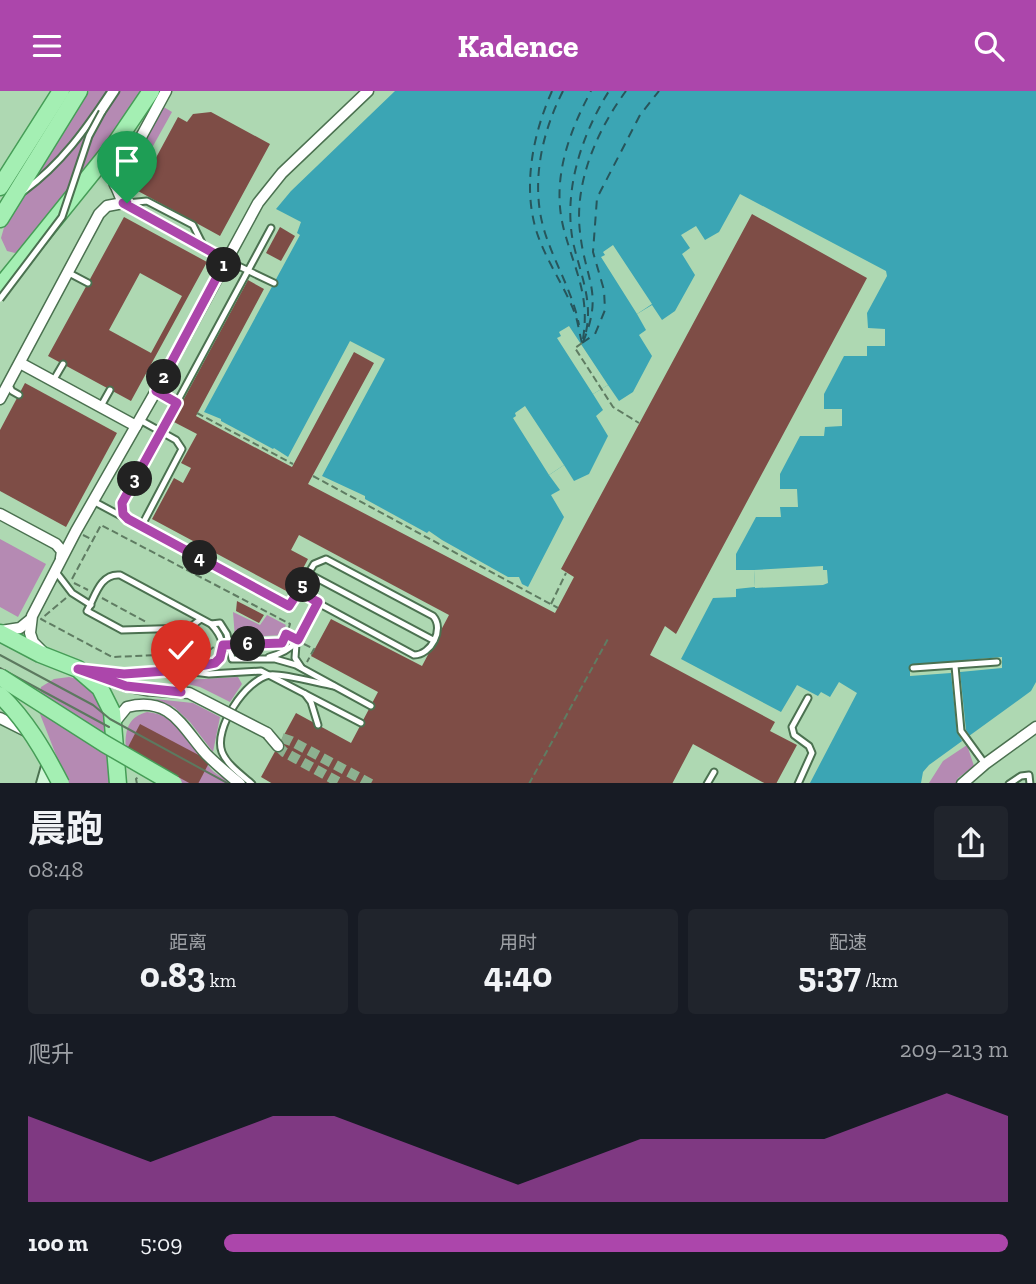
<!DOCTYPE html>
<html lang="zh">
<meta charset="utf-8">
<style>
body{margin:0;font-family:"Zilla Slab","Noto Sans SC",serif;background:#20242c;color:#f1f3f6;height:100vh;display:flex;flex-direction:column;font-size:26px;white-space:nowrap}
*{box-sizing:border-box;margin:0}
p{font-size:23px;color:#9ea1a6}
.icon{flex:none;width:38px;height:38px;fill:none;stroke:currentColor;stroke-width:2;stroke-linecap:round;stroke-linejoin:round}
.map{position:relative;height:692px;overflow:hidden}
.details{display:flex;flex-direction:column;background:#171b24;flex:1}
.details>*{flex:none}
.pin{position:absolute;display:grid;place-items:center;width:60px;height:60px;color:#fff;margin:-72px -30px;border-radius:50% 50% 50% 0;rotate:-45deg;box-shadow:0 0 7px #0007}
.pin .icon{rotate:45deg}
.km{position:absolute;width:35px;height:35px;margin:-18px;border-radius:50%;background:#222;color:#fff;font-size:19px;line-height:35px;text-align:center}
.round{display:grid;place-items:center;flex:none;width:74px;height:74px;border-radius:7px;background:#20242c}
.head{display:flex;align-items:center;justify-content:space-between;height:119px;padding:0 28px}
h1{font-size:38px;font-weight:700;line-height:52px}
.metrics{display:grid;grid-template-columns:repeat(3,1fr);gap:10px;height:119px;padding:7px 28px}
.metrics div{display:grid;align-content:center;border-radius:7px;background:#20242c;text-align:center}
.metrics b{font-size:35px;font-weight:700}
.metrics small{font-size:19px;font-weight:400}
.metrics p{font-size:19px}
.chart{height:196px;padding:14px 28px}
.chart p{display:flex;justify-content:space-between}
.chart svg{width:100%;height:126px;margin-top:7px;fill:#ac46ab;opacity:.7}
ul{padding:0 28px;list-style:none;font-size:23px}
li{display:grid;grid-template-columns:112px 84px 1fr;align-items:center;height:52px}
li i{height:18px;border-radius:9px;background:#ac46ab}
header{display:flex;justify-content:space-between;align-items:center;height:91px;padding:0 28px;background:#ac46ab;color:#fff;font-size:32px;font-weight:700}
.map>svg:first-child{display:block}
.green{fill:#b58ab3}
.water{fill:#3ba5b4}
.pier{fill:#aed8b2}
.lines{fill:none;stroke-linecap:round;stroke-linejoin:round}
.ferry{stroke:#27555b;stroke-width:2;stroke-dasharray:9 7;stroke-linecap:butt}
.building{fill:#7e4d46;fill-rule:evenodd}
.street-tunnel{stroke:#8db190;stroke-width:10;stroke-dasharray:10 5;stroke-linecap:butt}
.lane-casing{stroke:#4b7150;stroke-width:9}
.street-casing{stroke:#4b7150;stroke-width:13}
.secondary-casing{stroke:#4b7150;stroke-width:18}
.primary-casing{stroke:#469d57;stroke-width:19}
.path{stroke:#5f7c62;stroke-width:2;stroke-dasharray:7 3.5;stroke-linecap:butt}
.lane{stroke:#fff;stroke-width:5}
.street{stroke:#fff;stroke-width:10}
.secondary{stroke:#d2f7d9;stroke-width:14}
.primary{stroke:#a4efb3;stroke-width:16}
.tram{stroke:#5c795f;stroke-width:2}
.lane-bridge-casing{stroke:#4b7150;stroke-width:9;stroke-linecap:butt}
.street-bridge-casing{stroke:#4b7150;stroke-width:13;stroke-linecap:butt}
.primary-bridge-casing{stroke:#469d57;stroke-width:19;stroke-linecap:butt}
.lane-bridge{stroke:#fff;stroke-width:5}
.street-bridge{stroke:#fff;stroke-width:10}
.primary-bridge{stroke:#a4efb3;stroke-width:16}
.route-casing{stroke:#fff;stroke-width:14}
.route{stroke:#ac46ab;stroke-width:9}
</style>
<header><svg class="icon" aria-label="menu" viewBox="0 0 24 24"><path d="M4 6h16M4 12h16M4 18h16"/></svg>Kadence<svg class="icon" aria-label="search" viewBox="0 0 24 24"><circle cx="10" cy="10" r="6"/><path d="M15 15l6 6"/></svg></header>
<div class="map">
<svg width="1036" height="693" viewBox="0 0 1036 693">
<rect width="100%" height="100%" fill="#aed8b2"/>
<g class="green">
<polygon points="89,0 145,0 80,88 20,161 15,162 7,160 1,147 5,133 66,14 84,9"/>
<polygon points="162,15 172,21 129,98 122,95 123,87"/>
<polygon points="0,448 46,473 18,526 0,516"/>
<polygon points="233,521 260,534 267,524 286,534 281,544 235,547"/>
<path d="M 69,586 C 115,595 109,657 110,692 L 67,692 L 38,618 L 41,596 L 54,588 Z"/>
<polygon points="238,586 242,593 230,611 200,596 183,592 184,589"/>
<polygon points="155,608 193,612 220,626 213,661 190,631 174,616"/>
<path d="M 147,621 C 180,623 191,657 211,678 C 217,685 227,688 235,692 L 170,692 L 126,665 C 125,645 124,627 147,621 Z"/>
<polygon points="967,654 974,675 958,687 956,692 929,692 943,670"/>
</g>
<polygon class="water" points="395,0 1036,0 1036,591 1031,600 929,674 923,681 921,692 810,692 857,602 839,591 830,606 821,601 818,605 797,594 781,621 681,568 713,507 736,506 736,498 755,496 754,479 736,479 736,463 756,426 781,426 780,416 798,416 797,398 780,398 780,383 800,345 824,345 825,336 842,335 842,318 824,318 824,303 844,265 867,265 867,255 885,255 885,238 868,237 867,222 887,185 886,180 740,103 719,141 705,149 696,135 681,144 690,157 682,163 695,184 675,220 662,229 652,214 637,223 646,239 639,244 652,265 633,301 619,310 608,294 593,303 603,319 596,325 608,345 589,383 574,390 564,374 549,384 560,399 551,404 564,426 528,496 522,493 519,486 508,486 442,449 429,440 427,442 365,408 365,405 322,385 385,268 350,250 288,366 274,357 273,358 221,330 221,328 204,321 300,144 297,142 301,131 276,118 291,100"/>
<g class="pier">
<polygon points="613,154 652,213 637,223 601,166 605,164 603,161"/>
<polygon points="569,235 608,294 593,303 557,247 561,245 559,241"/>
<polygon points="525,315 564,374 549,384 513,327 516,325 515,322"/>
<polygon points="823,475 823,479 827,479 828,492 823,494 755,497 754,479"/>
<polygon points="1002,566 1002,577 960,581 966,639 970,645 962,650 957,641 951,582 910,585 910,574"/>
</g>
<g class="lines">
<g class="ferry">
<path d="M 552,0 C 533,43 522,96 537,142 C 546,169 563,193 574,220 C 578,230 579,241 582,252"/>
<path d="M 563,0 C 541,43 530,95 545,142 C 555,173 573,202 579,234"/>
<path d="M 586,241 C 593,209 580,182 573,151 C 563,99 582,43 609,0"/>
<path d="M 583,248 C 590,204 575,180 564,139 C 551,90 568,43 591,0"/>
<path d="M 583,251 C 604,201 585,189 580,141 C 574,92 597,39 626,0"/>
<polyline points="582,252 595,243 605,219 604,199 593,161 597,107 640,24 659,0"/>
</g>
</g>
<g class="building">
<polygon points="211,21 270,53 220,145 138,100 178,26 187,31 193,23"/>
<polygon points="752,123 867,187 676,543 665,535 650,564 775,631 770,640 797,654 776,693 766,693 693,653 672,693 273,693 261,686 296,622 351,652 378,601 311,565 331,528 422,575 449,524 299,444 291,459 308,468 290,502 152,428 174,387 183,392 191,377 181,372 197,343 172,330 248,189 264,198 196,325 292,376 354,261 374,272 308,393 555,522 574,486 561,478"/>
<path d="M 124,126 L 207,171 L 131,310 L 48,265 ZM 140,182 L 182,205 L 151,262 L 109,239 Z"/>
<polygon points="280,136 295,145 281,170 266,162"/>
<polygon points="25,292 117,342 66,436 0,400 0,339"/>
<polygon points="237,510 264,524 259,532 236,520"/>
<polygon points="140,633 210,670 198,693 191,693 127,658"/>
</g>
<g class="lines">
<g class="street-tunnel">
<polyline points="282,647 291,650 371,693"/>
<polyline points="278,655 284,661 342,693"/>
</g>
<g class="lane-casing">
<g id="lane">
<polyline points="102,21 116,0"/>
<path d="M 24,100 C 61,73 86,38 111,0"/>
<polyline points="127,112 147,110 193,134 203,154"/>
<polyline points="226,169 274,192"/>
<polyline points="69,182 88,192"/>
<polyline points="53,290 63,273"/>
<polyline points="8,293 12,300 19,304"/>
<polyline points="156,300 177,312"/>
<polyline points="101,315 110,299"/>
<polyline points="140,329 176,349 182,358 141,436"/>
<path d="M 93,410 L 289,515 L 314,473 L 326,468 L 433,525 C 445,538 431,564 414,564 L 307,506 L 304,499 L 304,492"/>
<polyline points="126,427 122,420 122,413 271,137"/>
<polyline points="56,481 72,502 91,514"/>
<polyline points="309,483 433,549"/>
<polyline points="211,533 220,532 227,543 232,568 275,568 296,574 371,615"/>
<polyline points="296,553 295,567 301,576"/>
<path d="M 269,566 C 301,558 304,538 318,511"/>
<polyline points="955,575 961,640 985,673"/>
<polyline points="913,577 997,571"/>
<path d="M 95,580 C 134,586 177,582 215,572 C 228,558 222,545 211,533 L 120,484 C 100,482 95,506 87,520 L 122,539 L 189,537 L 201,528"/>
<polyline points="186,580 209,583 261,580 361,632"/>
<polyline points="305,603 311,611 318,634"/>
<path d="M 252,693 C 242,684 227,674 222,661 C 213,638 246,588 270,584 C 281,582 321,593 334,595"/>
<polyline points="707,693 714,681"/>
<polyline points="798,693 812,662 809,655 794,644 792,636 808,607"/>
<polyline points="1009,693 1021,685 1029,684 1030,693"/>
</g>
</g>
<g class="street-casing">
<g id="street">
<polyline points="113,60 112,86 123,112 226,169"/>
<polyline points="115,94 166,0"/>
<polyline points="20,272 136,335"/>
<polyline points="0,308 99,123 107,115 123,112"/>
<polyline points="0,423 56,453 62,460 61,467"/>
<polyline points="0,540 20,537 31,528"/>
<polyline points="42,560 33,551 30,542 32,525 76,440 156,300 258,112 282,82 368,0"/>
<polyline points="89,582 126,595 147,599"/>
<polyline points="0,627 26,640"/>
<path d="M 114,632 L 127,616 C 171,605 182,636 206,663 C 217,674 228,683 240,693"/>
<polyline points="267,642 278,655"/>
<polyline points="962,693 985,673 1036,636"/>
</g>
</g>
<g class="secondary-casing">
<polyline id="secondary" points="44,693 50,672"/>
</g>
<g class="primary-casing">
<g id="primary">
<polyline points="0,96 61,0"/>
<polyline points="0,128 79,0"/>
<polyline points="0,196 113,56 151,0"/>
<polyline points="0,542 40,563 78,578 100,597 112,621 118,693"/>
</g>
</g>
<g class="path">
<polyline points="582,252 575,257 613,316 639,332"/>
<polyline points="197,322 293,373"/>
<polyline points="313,385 558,517"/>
<polyline points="83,444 93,449"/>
<polyline points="72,488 101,434 290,533 287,543"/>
<polyline points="74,492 88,499"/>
<polyline points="66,507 41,528 112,566 206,562 215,555"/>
<polyline points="102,507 146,531"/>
<polyline points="551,513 566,482"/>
<polyline points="304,553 314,558 307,571"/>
<polyline points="235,554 282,552 287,543 290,545"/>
<polyline points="137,693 136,688 138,686"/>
<polyline points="529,693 609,546"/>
</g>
<use href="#lane" class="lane"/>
<use href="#street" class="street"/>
<use href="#secondary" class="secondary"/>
<use href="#primary" class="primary"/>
<g class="tram">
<polyline points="0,564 93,614 110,628 229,693"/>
<polyline points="0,577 109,636"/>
</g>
<g class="lane-bridge-casing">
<polyline id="lane-bridge" points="0,208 62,126 89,45 102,21"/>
</g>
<g class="street-bridge-casing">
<polyline id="street-bridge" points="147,599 189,602 267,642"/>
</g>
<g class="primary-bridge-casing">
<g id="primary-bridge">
<polyline points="0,586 105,653 174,693"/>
<path d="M 0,604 C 26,629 44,660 61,693"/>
</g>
</g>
<use href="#lane-bridge" class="lane-bridge"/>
<use href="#street-bridge" class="street-bridge"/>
<use href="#primary-bridge" class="primary-bridge"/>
</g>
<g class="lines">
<g class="route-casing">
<path id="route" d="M 127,112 L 123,112 L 226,169 L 156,300 L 177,312 L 122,412 L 123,423 L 128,428 L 289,515 L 304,492 C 303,504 310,507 318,511 L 298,549 L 286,543 L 282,552 L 223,554 L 220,567 L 215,572 L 180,579 L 124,583 L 78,578 L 126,595 L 181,601"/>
</g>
<use href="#route" class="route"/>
</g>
</svg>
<div class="pin" style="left:127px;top:112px;background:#1e9e55"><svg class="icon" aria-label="arrive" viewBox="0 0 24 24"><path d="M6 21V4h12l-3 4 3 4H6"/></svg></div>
<div class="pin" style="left:181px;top:601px;background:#d93025"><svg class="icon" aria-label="check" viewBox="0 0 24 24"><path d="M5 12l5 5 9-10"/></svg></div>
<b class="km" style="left:224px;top:174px">1</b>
<b class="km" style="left:164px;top:286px">2</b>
<b class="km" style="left:135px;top:388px">3</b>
<b class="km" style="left:200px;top:467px">4</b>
<b class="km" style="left:303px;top:494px">5</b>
<b class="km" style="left:248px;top:553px">6</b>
</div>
<section class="details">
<div class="head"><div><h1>晨跑</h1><p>08:48</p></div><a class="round"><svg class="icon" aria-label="share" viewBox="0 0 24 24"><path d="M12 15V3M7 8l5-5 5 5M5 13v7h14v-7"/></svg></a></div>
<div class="metrics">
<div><p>距离</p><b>0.83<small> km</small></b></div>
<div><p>用时</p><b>4:40</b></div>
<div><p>配速</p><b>5:37<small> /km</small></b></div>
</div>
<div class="chart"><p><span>爬升</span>209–213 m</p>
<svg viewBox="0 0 160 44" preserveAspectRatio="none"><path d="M0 44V14L10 22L20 30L30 22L40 14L50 14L60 22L70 30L80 38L90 30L100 22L110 22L120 22L130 22L140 14L150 6L160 14V44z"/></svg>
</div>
<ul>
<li><b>100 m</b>5:09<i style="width:100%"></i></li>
</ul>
</section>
